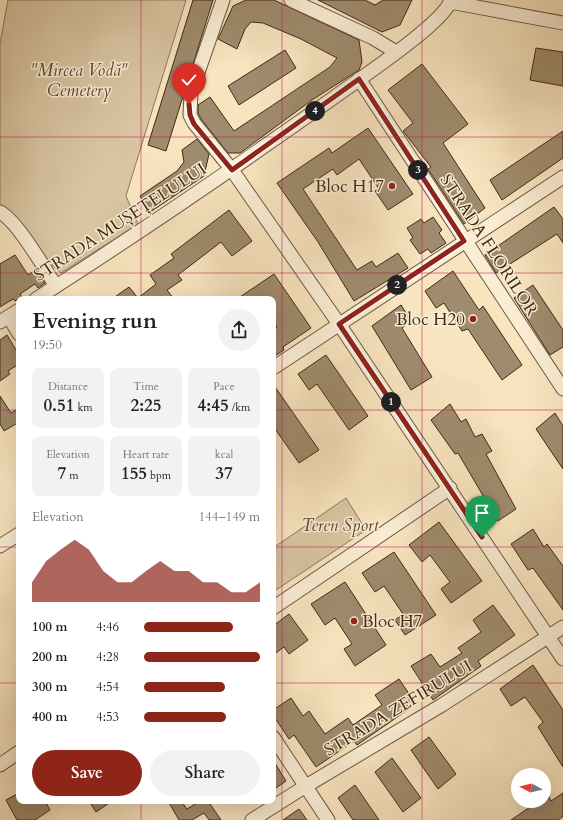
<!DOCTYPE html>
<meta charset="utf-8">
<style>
body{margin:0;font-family:Cardo,serif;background:#f2f2f2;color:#222;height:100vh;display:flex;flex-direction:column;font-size:15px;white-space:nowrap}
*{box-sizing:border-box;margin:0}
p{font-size:13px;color:#767676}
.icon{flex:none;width:22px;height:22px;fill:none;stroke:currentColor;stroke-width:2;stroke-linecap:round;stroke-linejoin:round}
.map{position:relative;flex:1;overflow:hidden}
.details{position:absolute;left:16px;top:296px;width:260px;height:508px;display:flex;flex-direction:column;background:#fff;border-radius:8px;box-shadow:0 4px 16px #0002}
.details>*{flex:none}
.needle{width:26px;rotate:277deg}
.buttons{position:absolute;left:511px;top:768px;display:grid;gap:8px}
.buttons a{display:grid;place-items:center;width:40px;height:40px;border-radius:50%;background:#fff;box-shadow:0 4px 16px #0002;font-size:20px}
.pin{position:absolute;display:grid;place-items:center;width:34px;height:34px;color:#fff;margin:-41px -17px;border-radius:50% 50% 50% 0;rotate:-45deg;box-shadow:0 0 4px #0007}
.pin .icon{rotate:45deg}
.km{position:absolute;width:20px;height:20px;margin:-10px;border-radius:50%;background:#222;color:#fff;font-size:11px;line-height:20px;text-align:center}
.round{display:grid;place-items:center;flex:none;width:42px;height:42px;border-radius:21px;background:#f2f2f2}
.overview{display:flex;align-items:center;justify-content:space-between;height:68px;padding:0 16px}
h1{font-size:22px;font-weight:700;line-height:30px}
.stats{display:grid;grid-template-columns:repeat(3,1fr);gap:6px;height:68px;padding:4px 16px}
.stats div{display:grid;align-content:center;border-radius:8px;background:#f2f2f2;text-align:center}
.stats b{font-size:17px;font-weight:700}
.stats small{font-size:11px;font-weight:400}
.stats p{font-size:11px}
.chart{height:112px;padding:8px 16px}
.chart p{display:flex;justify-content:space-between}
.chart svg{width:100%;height:72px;margin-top:4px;fill:#8f2418;opacity:.7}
.cta{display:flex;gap:8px;margin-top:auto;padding:8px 16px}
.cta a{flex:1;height:46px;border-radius:24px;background:#8f2418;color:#fff;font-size:16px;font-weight:700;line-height:46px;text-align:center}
.cta a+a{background:#f2f2f2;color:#222}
ul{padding:0 16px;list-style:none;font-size:13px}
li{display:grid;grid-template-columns:64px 48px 1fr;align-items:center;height:30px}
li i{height:10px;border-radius:5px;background:#8f2418}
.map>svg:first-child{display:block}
.green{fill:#d9c5a2;stroke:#8c785c}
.building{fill:#9f8b6d;stroke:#3f2b15}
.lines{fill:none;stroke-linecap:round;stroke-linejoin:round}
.minor-casing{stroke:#6d5940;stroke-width:15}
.minor{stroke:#faedd5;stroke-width:13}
.route-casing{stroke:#fff;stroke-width:8}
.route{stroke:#8f2418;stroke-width:5}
.grid{fill:none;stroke:#c2185b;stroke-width:1;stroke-opacity:0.55}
.poi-dot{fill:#8f2418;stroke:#faedd5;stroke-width:1.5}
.labels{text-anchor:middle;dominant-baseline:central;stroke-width:3;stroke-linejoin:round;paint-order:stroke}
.park-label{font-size:17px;font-style:italic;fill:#5e4a31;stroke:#faedd5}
.poi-label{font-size:17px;fill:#3f2b15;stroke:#faedd5;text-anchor:end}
.street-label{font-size:17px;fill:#3f2b15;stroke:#faedd5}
</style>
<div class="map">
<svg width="563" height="820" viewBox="0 0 563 820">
<rect width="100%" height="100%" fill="#f8e4bf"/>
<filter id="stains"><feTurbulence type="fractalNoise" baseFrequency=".005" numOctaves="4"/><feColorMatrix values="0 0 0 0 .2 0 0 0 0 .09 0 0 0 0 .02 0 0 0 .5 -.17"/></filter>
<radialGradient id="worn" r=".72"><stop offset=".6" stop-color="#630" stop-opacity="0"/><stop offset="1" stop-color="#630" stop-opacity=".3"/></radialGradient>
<g class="green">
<polygon points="8,0 186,0 126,196 138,224 61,273 0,218 0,43"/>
<polygon points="346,498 366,530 273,592 273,548"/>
</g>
<g class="building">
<polygon points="193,0 213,0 166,151 148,145"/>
<polygon points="246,0 274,0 359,40 362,62 359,70 312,100 240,153 228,153 201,119 198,113 198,105 210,97 234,131 330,67 337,58 301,39 263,23 251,22 245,29 237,49 218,39 233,6"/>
<polygon points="318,0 365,0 375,5 383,0 412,0 400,25 382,32"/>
<polygon points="536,48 563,52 563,86 530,80"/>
<polygon points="285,50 296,68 239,105 228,86"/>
<polygon points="422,64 468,124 443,143 485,208 464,224 428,169 431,167 403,131 413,123 388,90"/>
<polygon points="368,128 413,194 388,210 375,191 379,189 359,159 337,175 333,169 303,189 357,270 372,261 376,267 398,253 408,268 354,301 318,242 277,183 329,148 332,153"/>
<polygon points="563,131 563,158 502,200 490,180"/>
<polygon points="197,139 209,154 204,176 150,212 140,196 177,171 184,162 182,150"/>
<polygon points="554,207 563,219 563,243 557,234 496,273 485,255"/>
<polygon points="229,210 252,241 232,256 221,242 178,275 182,280 167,290 174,299 112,299 129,287 138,298 156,284 150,275 174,258 171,254"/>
<polygon points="433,217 442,230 439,233 446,243 431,253 428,249 420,254 410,240 413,238 407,228 421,219 424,223"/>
<polygon points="15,255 28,275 36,270 45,283 38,288 35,284 20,294 22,297 15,301 13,299 0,307 0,264"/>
<polygon points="453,271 479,310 483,306 522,365 502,380 468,329 462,331 444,303 436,308 425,291"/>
<polygon points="274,274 311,328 283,347 284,350 273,357 273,330 277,327 273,322 273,299 237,299"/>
<polygon points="533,285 563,330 563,347 550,355 514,298"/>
<polygon points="401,305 411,321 402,328 432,377 411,390 372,326"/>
<polygon points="7,335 19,355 19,364 8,371 10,374 0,381 0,340"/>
<polygon points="326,355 368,416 349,430 317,384 309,390 298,374"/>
<polygon points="273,384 319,450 299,463 273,426"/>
<polygon points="0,396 11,413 19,408 19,422 4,431 0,424"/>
<polygon points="450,404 461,422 466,419 475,437 482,434 492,451 486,454 516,509 498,521 458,453 455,454 431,420"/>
<polygon points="555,413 563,426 563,469 536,429"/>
<polygon points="439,522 482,581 451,603 441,589 450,582 430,555 422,562 409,545"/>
<polygon points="533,529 544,547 547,544 563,566 563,610 533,568 528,570 511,544"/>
<polygon points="394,552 436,615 405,635 395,620 403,614 384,586 375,592 362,573"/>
<polygon points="345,582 386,645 355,666 344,649 352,644 335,618 325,625 311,604"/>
<polygon points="493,605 515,635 478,661 481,666 433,700 411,666 431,654 440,667 462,653 458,648 481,632 473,620"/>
<polygon points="289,614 308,640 289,654 284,647 273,655 273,626"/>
<polygon points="533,665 563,710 563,767 538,727 543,722 525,697 511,706 500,689"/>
<polygon points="399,679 416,704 357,745 354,741 316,767 294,735 289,739 273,715 273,710 291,698 303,716 309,711 325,734 348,718 353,725 382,705 375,695"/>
<polygon points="429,737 456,774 438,789 411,750"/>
<polygon points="392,758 421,798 403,812 375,772"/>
<polygon points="273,760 286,781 273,790"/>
<polygon points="355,785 379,820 353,820 338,798"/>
<polygon points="19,793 19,801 45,801 50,810 35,820 17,820 6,800"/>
<polygon points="563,793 563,816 558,820 511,820 539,801 544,801 544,797 548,795 551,801"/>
<polygon points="89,801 112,801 96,812"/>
<polygon points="168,801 181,801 187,809 200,801 208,801 221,820 209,820 204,813 192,820 179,820"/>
<polygon points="299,809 307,820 283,820"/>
</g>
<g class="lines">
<g class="minor-casing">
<g id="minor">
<polyline points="223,0 191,93 190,115 194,123 232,170 339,324 563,659"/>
<polyline points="291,0 373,38 396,52"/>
<polyline points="450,2 563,23"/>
<polyline points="359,79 563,389"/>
<path d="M 0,212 C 18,222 44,268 56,286"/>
<path d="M 36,299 C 138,234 237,166 336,96 C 359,79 444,23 451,0"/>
<polyline points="9,317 19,334"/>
<polyline points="0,322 19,310"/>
<polyline points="273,368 563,177"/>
<polyline points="0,546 19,534"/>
<polyline points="273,608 450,488"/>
<polyline points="273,737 328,820"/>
<polyline points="0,765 19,752"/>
<polyline points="252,820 306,786 442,705 563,627"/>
</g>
</g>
<use href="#minor" class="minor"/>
</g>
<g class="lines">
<g class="route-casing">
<polyline id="route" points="189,104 190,115 194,124 232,170 359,79 464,241 339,324 482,537"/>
</g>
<use href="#route" class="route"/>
</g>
<path class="grid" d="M 141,0 L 141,299M 282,0 L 282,820M 422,0 L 422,820M 0,137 L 563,137M 0,273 L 563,273M 0,410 L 19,410M 273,410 L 563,410M 0,547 L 19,547M 273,547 L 563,547M 0,683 L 19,683M 273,683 L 563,683M 141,801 L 141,820"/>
<g class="poi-dot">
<circle cx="392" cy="186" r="4"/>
<circle cx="473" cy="319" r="4"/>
<circle cx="354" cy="621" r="4"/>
</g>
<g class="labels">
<g class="park-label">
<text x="79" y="70">"Mircea Vodă"<tspan x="79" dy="20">Cemetery</tspan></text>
<text x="340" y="525">Teren Sport</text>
</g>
<g class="poi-label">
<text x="384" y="186">Bloc H17</text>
<text x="465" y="319">Bloc H20</text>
<text x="362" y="621" text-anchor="start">Bloc H7</text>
</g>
<g class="street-label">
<text transform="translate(120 222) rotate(-33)">STRADA MUȘEȚELULUI</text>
<text transform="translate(489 245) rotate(57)">STRADA FLORILOR</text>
<text transform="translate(398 708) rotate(-31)">STRADA ZEFIRULUI</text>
</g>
</g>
<rect width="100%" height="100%" filter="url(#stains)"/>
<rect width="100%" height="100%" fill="url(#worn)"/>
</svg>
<div class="buttons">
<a><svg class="needle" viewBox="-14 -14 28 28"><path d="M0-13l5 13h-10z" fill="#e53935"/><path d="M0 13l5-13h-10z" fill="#767676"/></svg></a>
</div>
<div class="pin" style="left:482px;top:537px;background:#1e9e55"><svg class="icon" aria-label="arrive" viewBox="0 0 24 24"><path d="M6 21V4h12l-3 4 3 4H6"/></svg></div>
<div class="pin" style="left:189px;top:104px;background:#d93025"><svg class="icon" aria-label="check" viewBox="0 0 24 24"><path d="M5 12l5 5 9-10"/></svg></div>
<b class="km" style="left:391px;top:402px">1</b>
<b class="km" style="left:397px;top:285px">2</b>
<b class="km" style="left:418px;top:170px">3</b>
<b class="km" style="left:315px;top:111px">4</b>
<section class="details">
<div class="overview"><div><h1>Evening run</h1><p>19:50</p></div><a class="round"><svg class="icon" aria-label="share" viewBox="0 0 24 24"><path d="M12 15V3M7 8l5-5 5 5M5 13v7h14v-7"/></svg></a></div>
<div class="stats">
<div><p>Distance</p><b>0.51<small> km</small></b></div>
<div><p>Time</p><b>2:25</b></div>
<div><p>Pace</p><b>4:45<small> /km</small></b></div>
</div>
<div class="stats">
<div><p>Elevation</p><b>7<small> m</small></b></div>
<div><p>Heart rate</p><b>155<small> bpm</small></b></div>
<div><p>kcal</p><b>37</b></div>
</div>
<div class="chart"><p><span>Elevation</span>144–149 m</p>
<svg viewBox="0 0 160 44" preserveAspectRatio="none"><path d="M0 44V32L10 19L20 12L30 6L40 12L50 25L60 32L70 32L80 25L90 19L100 25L110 25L120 32L130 32L140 38L150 38L160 32V44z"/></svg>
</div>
<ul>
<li><b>100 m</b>4:46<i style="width:77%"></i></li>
<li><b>200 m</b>4:28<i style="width:100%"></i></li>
<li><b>300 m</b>4:54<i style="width:70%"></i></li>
<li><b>400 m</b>4:53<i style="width:71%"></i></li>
</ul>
<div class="cta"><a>Save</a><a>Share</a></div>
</section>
</div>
